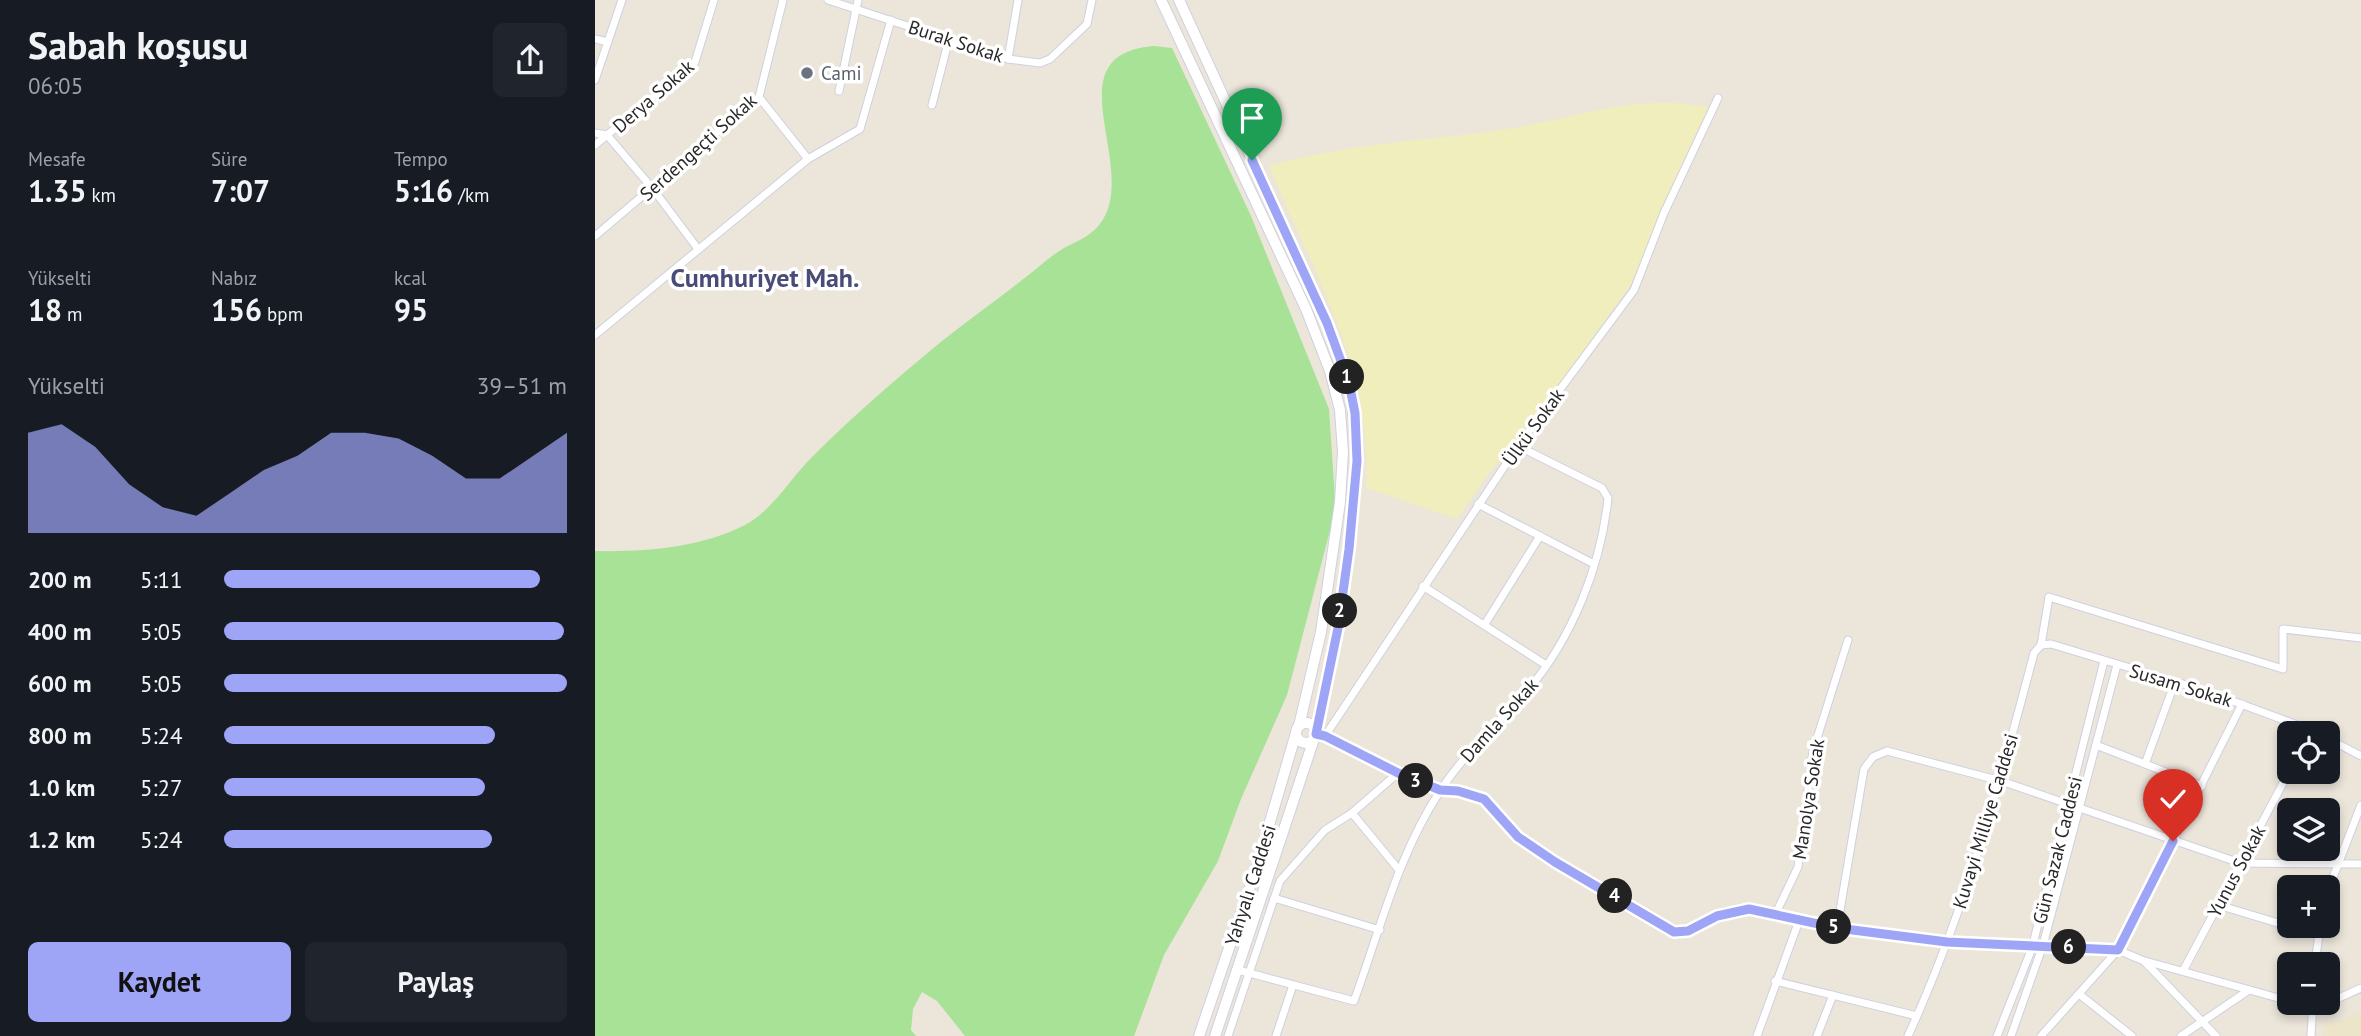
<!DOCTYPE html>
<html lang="tr">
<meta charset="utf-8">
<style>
body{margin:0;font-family:"PT Sans",sans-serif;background:#20242c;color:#f1f3f6;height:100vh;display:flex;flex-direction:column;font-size:26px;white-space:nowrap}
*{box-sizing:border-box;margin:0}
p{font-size:23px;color:#9ea1a6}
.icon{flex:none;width:38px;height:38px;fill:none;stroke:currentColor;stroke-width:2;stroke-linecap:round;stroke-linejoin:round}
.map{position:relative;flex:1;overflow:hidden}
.drawer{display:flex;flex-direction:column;background:#171b24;width:595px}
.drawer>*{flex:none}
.fabs{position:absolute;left:1682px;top:721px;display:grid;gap:14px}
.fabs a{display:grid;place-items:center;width:63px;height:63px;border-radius:10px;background:#171b24;box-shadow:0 4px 10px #0003;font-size:35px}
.pin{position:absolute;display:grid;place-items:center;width:60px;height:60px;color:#fff;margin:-72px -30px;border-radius:50% 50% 50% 0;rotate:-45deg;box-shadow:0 0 7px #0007}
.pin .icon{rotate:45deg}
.km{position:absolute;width:35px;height:35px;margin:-18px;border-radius:50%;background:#222;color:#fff;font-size:19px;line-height:35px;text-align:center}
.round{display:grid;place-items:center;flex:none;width:74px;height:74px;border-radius:10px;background:#20242c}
.overview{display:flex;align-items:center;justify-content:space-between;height:119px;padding:0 28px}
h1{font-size:38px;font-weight:600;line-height:52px}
.stats{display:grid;grid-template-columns:repeat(3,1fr);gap:10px;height:119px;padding:7px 28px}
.stats div{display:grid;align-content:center}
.stats b{font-size:30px;font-weight:600}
.stats small{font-size:19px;font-weight:400}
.stats p{font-size:19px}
.chart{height:196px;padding:14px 28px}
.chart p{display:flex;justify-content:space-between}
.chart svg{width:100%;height:126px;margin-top:7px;fill:#9ea5f7;opacity:.7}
.cta{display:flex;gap:14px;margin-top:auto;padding:14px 28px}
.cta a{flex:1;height:80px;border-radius:10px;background:#9ea5f7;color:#111;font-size:28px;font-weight:600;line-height:80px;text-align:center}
.cta a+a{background:#20242c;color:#f1f3f6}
ul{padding:0 28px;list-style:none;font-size:23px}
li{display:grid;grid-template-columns:112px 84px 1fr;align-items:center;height:52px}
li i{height:18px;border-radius:9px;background:#9ea5f7}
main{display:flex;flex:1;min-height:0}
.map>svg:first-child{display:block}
.education{fill:#ede5c9}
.green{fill:#a7e296}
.sand{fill:#f0eebc}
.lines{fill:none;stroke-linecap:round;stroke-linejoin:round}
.minor-casing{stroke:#cfd0e1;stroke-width:9}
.secondary-casing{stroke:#cfd0e1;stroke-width:12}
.minor{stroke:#fff;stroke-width:7}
.secondary{stroke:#fff;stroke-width:10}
.route-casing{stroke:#fff;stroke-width:14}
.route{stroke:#9ea5f7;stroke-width:9}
.worship-dot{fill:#6b7280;stroke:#fff;stroke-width:2.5}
.labels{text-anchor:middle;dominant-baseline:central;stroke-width:7;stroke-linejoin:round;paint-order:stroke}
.street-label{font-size:19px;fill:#282828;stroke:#fff}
.worship-label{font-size:19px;fill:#5b616d;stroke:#fff;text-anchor:start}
.district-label{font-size:26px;font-weight:bold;fill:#494c78;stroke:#fff}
</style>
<main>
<section class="drawer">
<div class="overview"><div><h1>Sabah koşusu</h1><p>06:05</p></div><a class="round"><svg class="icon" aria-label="share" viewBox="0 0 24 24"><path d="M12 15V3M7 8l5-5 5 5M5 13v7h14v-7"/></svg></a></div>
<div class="stats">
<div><p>Mesafe</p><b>1.35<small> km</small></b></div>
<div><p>Süre</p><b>7:07</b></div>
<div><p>Tempo</p><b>5:16<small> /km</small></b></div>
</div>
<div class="stats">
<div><p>Yükselti</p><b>18<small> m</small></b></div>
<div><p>Nabız</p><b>156<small> bpm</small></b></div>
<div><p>kcal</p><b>95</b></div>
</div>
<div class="chart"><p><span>Yükselti</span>39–51 m</p>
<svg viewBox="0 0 160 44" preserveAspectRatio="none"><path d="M0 44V9L10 6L20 14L30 27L40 35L50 38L60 30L70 22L80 17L90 9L100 9L110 11L120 17L130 25L140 25L150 17L160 9V44z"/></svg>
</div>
<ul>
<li><b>200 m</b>5:11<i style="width:92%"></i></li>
<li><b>400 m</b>5:05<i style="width:99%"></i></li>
<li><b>600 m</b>5:05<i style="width:100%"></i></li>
<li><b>800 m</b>5:24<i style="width:79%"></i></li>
<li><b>1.0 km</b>5:27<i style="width:76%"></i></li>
<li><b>1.2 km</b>5:24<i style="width:78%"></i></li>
</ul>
<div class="cta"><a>Kaydet</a><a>Paylaş</a></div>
</section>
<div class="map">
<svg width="1766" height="1036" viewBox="0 0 1766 1036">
<rect width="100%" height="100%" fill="#ebe5da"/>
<polygon class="education" points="1766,1012 1766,1036 1728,1036 1729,1026"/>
<path class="green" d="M 559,46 L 577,48 L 656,216 L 734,409 L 740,499 L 738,519 L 692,695 L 646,799 L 623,861 L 569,955 L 539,1036 L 370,1036 L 342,1001 L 327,992 L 318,1009 L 316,1030 L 321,1036 L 0,1036 L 0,551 C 51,552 104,548 150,525 C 177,511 195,479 217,457 C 257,417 303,377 347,341 C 373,320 401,301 427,280 C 441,270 455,256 469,248 C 484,240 497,236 507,221 C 544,165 456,54 559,46 Z"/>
<path class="sand" d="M 1080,103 L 1115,107 L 1036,284 L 958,394 L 892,476 L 862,519 L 771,488 C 779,372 717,269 674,166 C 752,143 832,141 912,129 C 969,120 1021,101 1080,103 Z"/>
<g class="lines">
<g class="minor-casing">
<g id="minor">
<polyline points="233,0 413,59 445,63 455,59 492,24 497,0"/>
<polyline points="0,39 13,42"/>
<polyline points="413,59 423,0"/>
<polyline points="0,80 27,0"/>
<polyline points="244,91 263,0"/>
<polyline points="164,97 213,159"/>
<polyline points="337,105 354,39"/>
<polyline points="0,133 12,135 58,189 103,249"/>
<polyline points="0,145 100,62 119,0"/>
<polyline points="0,236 164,97 188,0"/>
<polyline points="0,335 213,159 265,129 296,20"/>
<polyline points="883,504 999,564"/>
<polyline points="828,586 951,665"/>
<polyline points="890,624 945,536"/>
<polyline points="1446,645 1454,597 1688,669 1688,629 1766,638"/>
<polyline points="1446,645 1456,644 1608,690 1724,733"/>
<polyline points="721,734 730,736 923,446 1039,290 1069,213 1123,98"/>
<polyline points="730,736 803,773 845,790 872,793 889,799 923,837 1074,931 1093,931 1131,913 1154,909 1242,928 1351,942 1523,950 1549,961 1621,1036"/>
<polyline points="1732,738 1766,756"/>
<polyline points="1501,745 1607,786"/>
<polyline points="1550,764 1580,682"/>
<polyline points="757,813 804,870"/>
<polyline points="1732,893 1766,805"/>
<polyline points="679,898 785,930"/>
<polyline points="1623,905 1723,935"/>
<polyline points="1180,915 1203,867 1218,751 1253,640"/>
<polyline points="1242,928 1269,769 1278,757 1292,751 1406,781 1645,863 1766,864"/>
<polyline points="1550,961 1694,1001"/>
<polyline points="1720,964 1725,926"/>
<path d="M 643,970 L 759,1001 C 785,930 803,855 845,791 C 869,754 902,724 932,691 C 977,639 1006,566 1013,498 L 1007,488 L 923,446"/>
<polyline points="1588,971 1694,772"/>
<polyline points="1180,981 1322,1016"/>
<polyline points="1484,994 1537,1036"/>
<polyline points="1700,1003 1718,1008"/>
<polyline points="1718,1010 1766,988"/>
<polyline points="633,1036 685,881 730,830 757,813 803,773"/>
<polyline points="681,1036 698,985"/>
<polyline points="1162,1036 1205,918"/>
<polyline points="1222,1036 1238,995"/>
<path d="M 1313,1036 C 1369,914 1405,783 1439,653 L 1446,645"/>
<polyline points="1402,1036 1437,948 1509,661"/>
<polyline points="1416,1036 1448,945 1522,665"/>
<polyline points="1446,1036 1523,950 1647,704"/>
<polyline points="1586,1036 1654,990"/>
<polyline points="1716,1036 1718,1003"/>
</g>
</g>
<g class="secondary-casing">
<g id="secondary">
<polyline points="566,0 711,309 735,371 745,410 748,452 745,502 726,632 704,726"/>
<polyline points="584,0 732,323 757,398 762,461 754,549 743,628 721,729"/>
<circle cx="711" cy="733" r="10"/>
<polyline points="604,1036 662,866 701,733"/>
<polyline points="620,1036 719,739"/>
</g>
</g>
<use href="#minor" class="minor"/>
<use href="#secondary" class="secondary"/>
</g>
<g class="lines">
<g class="route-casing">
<polyline id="route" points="657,160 732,323 754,383 760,413 762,461 754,549 743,628 721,734 730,736 803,773 845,790 863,791 889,799 923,837 960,862 1079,932 1093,931 1122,916 1154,909 1242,928 1352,942 1523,950 1578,841"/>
</g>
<use href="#route" class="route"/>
</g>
<circle class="worship-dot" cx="212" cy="73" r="7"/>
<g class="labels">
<g class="street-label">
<text transform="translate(361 41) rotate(18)">Burak Sokak</text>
<text transform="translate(58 96) rotate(-41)">Derya Sokak</text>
<text transform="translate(103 147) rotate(-42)">Serdengeçti Sokak</text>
<text transform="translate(938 427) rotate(-54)">Ülkü Sokak</text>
<text transform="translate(1586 685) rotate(17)">Susam Sokak</text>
<text transform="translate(904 720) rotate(-48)">Damla Sokak</text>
<text transform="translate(1213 799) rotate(-81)">Manolya Sokak</text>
<text transform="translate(1390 821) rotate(-73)">Kuvayi Milliye Caddesi</text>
<text transform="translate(1462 850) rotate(-76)">Gün Sazak Caddesi</text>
<text transform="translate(1641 871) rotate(-62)">Yunus Sokak</text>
<text transform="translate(655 885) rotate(-72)">Yahyalı Caddesi</text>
</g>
<g class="worship-label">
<text x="226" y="73">Cami</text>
</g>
<g class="district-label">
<text x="170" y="277">Cumhuriyet Mah.</text>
</g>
</g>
</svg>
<div class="fabs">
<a><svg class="icon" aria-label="locate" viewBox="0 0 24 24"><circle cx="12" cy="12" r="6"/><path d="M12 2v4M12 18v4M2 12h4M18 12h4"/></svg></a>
<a><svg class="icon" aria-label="layers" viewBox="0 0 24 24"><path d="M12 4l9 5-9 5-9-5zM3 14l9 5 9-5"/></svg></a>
<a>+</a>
<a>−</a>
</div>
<div class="pin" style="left:657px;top:160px;background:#1e9e55"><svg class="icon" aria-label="arrive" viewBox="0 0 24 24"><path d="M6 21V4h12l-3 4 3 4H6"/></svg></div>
<div class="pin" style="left:1578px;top:841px;background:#d93025"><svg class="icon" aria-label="check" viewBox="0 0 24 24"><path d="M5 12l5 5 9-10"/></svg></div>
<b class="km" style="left:752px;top:377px">1</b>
<b class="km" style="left:745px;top:611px">2</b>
<b class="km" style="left:821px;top:781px">3</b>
<b class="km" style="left:1020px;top:896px">4</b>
<b class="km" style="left:1239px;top:927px">5</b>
<b class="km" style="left:1474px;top:947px">6</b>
</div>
</main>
